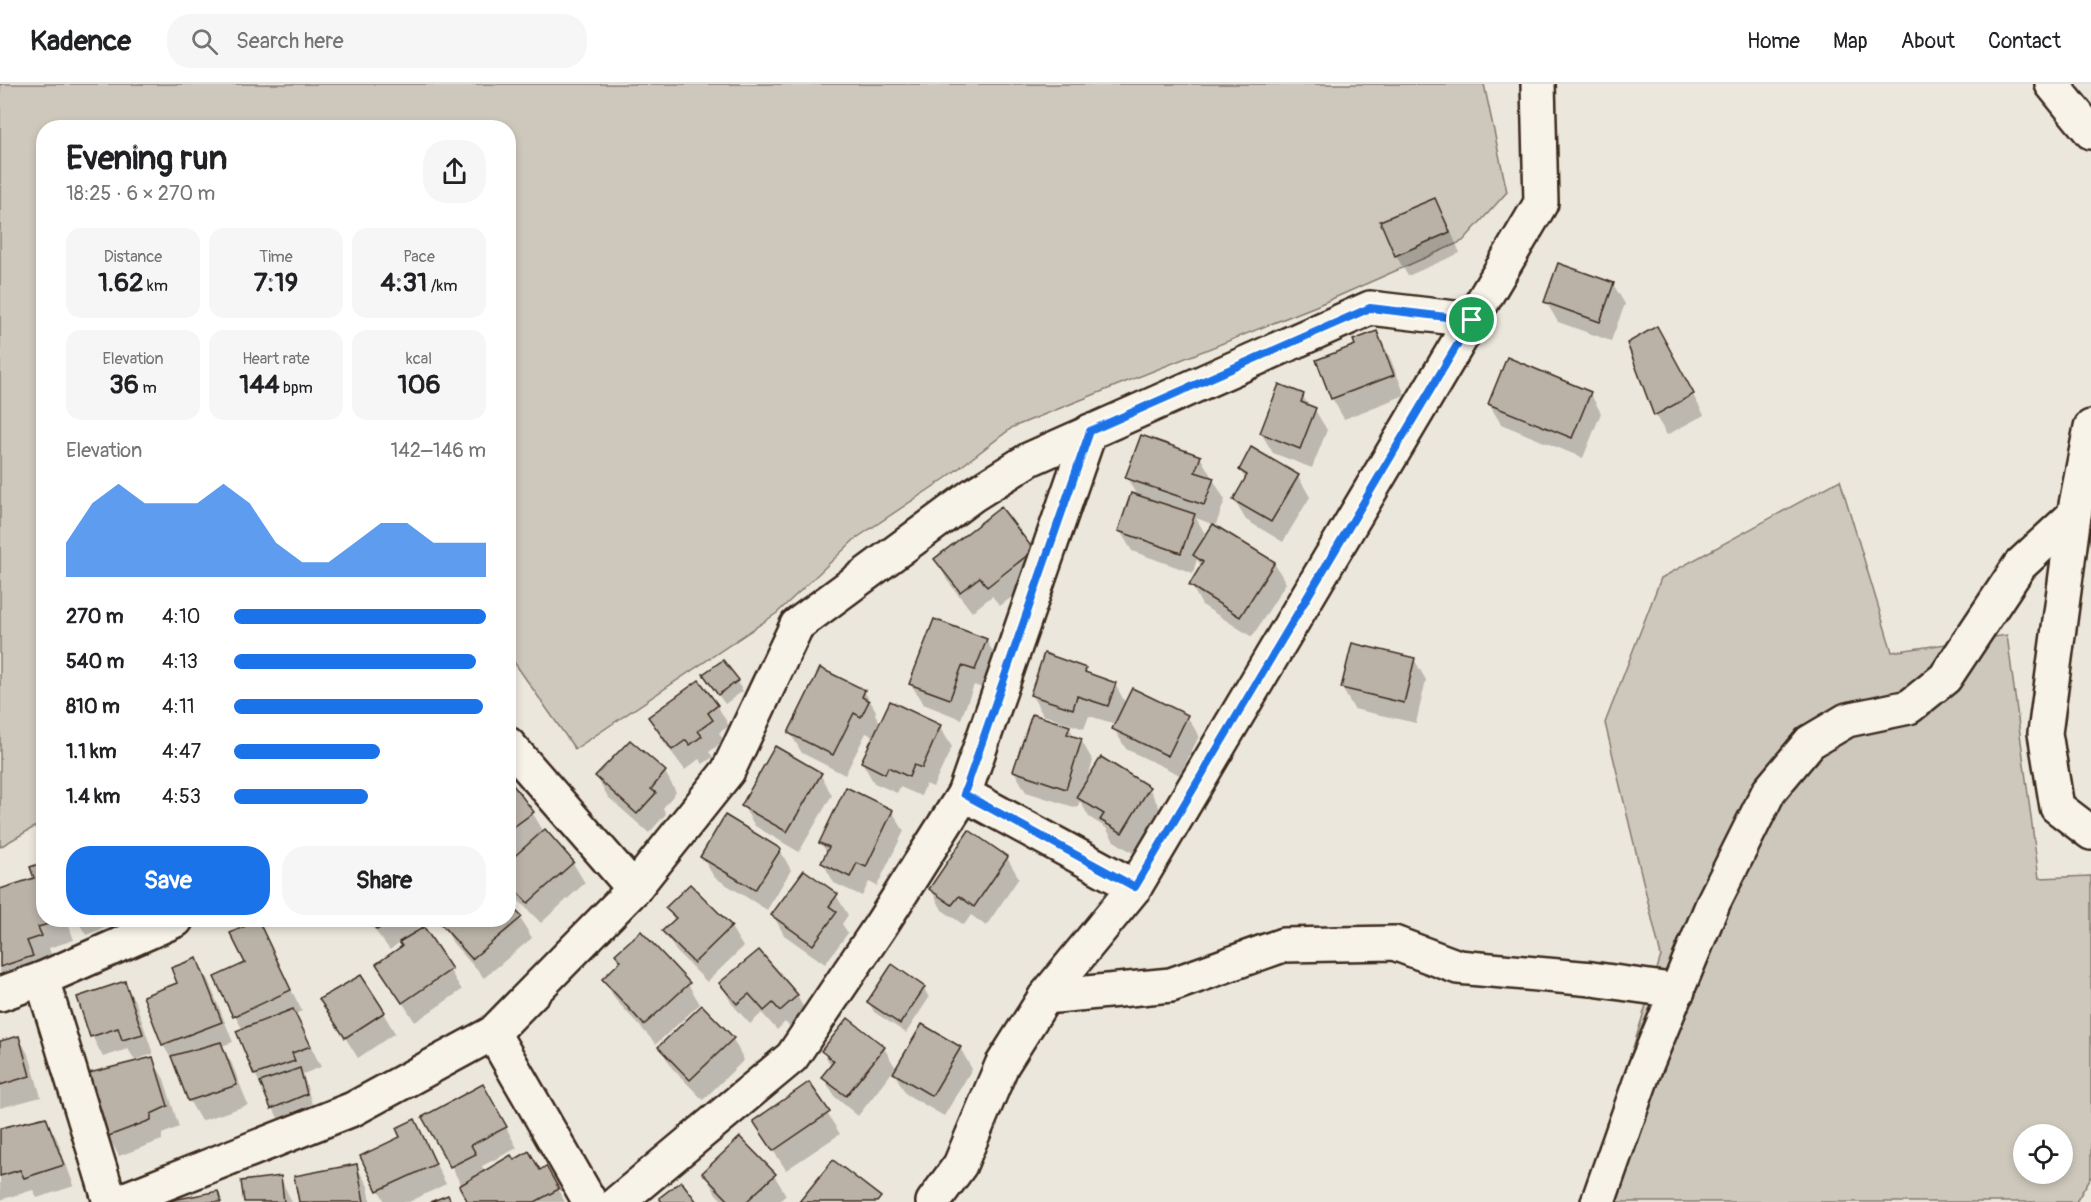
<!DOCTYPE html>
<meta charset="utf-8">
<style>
body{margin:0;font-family:Pangolin,sans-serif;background:#f6f6f6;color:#202124;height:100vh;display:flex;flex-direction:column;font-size:22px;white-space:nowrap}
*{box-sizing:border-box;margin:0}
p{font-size:20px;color:#757577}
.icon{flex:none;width:33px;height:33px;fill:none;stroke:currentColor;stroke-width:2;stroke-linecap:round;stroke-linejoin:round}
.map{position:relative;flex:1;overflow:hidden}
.details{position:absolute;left:36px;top:36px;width:480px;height:807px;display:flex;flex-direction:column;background:#fff;border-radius:24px;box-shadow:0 3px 9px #0003}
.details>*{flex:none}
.tools{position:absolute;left:2013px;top:1040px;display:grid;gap:12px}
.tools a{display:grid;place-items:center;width:60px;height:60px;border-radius:50%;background:#fff;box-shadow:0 3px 9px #0003;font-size:30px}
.pin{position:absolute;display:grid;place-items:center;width:51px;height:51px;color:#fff;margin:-26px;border:3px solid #fff;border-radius:50%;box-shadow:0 2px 6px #0007}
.round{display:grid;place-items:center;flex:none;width:63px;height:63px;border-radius:24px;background:#f6f6f6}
.head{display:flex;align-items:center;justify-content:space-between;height:102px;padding:0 30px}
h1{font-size:33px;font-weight:800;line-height:45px}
.metrics{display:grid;grid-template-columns:repeat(3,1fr);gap:9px;height:102px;padding:6px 30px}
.metrics div{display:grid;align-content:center;border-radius:15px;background:#f6f6f6;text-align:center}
.metrics b{font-size:26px;font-weight:800}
.metrics small{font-size:16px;font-weight:400}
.metrics p{font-size:16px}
.chart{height:168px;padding:12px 30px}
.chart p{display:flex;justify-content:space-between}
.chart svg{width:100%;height:108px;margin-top:6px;fill:#1a73e8;opacity:.7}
.button{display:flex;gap:12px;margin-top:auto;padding:12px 30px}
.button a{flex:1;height:69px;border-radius:24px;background:#1a73e8;color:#fff;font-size:24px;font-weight:800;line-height:69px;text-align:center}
.button a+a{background:#f6f6f6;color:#202124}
ul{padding:0 30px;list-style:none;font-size:20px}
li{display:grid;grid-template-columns:96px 72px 1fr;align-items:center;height:45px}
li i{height:15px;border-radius:8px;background:#1a73e8}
header{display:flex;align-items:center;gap:36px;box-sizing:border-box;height:84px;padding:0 30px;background:#fff;border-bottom:2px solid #e0e0e0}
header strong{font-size:28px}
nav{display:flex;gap:33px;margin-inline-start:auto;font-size:21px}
.search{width:420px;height:54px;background:#f6f6f6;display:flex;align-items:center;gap:15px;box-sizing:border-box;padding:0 21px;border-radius:24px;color:#757577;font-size:22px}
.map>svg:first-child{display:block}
.green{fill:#cec8bc;stroke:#84796d;stroke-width:1.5;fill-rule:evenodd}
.shadow{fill:#0003;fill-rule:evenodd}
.building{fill:#bab2a7;stroke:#3b2a1e;stroke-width:1.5}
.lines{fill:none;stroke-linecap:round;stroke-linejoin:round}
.minor-casing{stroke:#3b2a1e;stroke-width:38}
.minor{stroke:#f7f3e8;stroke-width:33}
.route-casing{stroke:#fff;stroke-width:12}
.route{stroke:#1a73e8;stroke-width:8}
</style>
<header>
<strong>Kadence</strong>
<div class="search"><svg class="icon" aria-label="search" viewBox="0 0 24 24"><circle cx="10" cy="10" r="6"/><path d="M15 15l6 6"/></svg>Search here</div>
<nav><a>Home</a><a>Map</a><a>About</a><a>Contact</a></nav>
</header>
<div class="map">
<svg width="2091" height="1118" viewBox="0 0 2091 1118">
<rect width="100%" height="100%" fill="#ece7dc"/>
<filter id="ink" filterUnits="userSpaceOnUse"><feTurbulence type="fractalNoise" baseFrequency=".0167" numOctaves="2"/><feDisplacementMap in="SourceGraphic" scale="12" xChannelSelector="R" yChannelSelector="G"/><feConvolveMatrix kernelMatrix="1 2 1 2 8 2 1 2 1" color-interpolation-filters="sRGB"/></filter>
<g filter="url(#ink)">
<g class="green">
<polygon points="0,0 1484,0 1507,108 1463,157 1316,222 1013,343 946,394 855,455 777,529 575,665 509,571 508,44 44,44 43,738 0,763"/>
<path d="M 1840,396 L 1892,568 L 2007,551 L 2039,794 L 2091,792 L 2091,1093 L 2076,1118 L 1586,1118 L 1661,872 L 1605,639 L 1661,494 ZM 2024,1050 L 2062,1050 L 2062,1089 L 2024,1089 Z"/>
</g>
<g class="shadow">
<polygon points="1434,116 1446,136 1460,169 1408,192 1396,172 1382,138"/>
<polygon points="1613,200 1625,220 1611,257 1558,238 1546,218"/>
<polygon points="1377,249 1388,269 1405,311 1344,335 1332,314"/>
<polygon points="1668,265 1704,331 1667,351 1655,331"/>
<polygon points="1590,309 1601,329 1583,374 1501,340 1489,320"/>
<polygon points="1303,312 1309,323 1315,326 1327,346 1312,384 1273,369 1261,349"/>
<path d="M 1200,373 L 1225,416 L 1215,443 L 1274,479 L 1286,499 L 1252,553 L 1202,521 L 1191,501 L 1202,483 L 1197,475 L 1193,489 L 1132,467 L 1120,447 L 1137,412 L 1127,394 ZM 1196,434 L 1214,441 L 1207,453 Z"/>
<polygon points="1240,386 1298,392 1310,413 1283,458 1246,436 1234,416 1246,396"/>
<polygon points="1000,426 1045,488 1000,522 992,512 972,528 947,496 936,476"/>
<polygon points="986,556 998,576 987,606 974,601 961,635 923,620 911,600"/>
<polygon points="1414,575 1426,596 1416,639 1354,625 1342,604"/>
<polygon points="723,578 743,607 725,620 710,600"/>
<polygon points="1085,585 1089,591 1115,600 1126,620 1187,632 1199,652 1180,691 1126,665 1114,645 1116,640 1089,632 1084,645 1043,631 1031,610"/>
<polygon points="864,607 876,627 875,630 881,640 891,619 940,643 952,663 933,703 926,700 921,712 900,703 897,709 874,699 862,678 875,653 866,649 845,691 802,669 790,649"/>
<polygon points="717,621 729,642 719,649 724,657 709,668 713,673 703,680 699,675 685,686 661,654 650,634"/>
<polygon points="1069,643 1075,654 1081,656 1093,677 1087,696 1149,704 1160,725 1133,769 1114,757 1106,744 1089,733 1080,717 1077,724 1026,708 1014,687"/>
<polygon points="665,688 676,708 663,724 666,730 649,749 608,713 596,692"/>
<polygon points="820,690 832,711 799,768 755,742 743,722"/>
<polygon points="508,700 532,728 544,748 573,779 585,799 541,839 516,814 508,801 508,781 520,770 519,768 508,776"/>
<polygon points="892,727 904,747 877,802 869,798 862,812 834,799 823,779 827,769 821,759"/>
<polygon points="780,766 791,786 767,826 714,793 702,773"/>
<polygon points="1007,774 1019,794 986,842 971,831 964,841 942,826 931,805"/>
<polygon points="0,806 44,836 67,836 74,856 49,864 52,873 38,877 43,893 9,904 0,888"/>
<polygon points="836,811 848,831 842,840 848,849 825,880 784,851 773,831"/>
<polygon points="667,824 731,843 743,863 707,898 676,867 664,847 675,837"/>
<polygon points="520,834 532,854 484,894 453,859 442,839 446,836"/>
<polygon points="77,836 126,836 86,851"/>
<polygon points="367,836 414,836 419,844 410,851 411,852 424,845 462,906 415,938 378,881 404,863 401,857 390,866"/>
<polygon points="257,838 302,927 295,930 321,983 303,990 312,1020 278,1034 255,990 243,946 235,932"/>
<polygon points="758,868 797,912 809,933 793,946 785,938 777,946 762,929 750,940 732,920 721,900"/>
<polygon points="617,871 688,900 700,920 656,960 615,915 604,895 621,879"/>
<polygon points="196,876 208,896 233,958 222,962 232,980 248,1021 201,1037 189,1016 175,981 163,961 145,913 179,899"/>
<polygon points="124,899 136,919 153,970 135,976 128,965 103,973 92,952"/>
<polygon points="924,904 929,914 906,949 874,928 869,918"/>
<polygon points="321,915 383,929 395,949 358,974"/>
<polygon points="19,953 30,974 41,1013 0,1024 0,959"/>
<polygon points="733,955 744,976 703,1016 672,984 660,963"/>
<polygon points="884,964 897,986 960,964 972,985 944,1032 906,1010 893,987 858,1032 835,1013 823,993 831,982 823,967"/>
<polygon points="152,975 164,995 179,1043 162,1050 162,1056 119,1072 108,1052"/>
<polygon points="809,1000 840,1050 786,1086 767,1057"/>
<polygon points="495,1022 517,1064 482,1082 485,1088 540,1088 545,1084 565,1118 470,1118 451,1082"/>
<polygon points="45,1034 57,1055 74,1102 37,1114 33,1106 0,1116 0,1046"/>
<polygon points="414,1037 446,1100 409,1118 385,1118 362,1073 402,1054"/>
<polygon points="356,1082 368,1102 371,1118 300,1118"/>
<polygon points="704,1089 774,1091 786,1111 779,1118 724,1118 716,1110"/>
<polygon points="280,1093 292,1118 245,1118"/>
</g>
<g class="building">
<polygon points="1435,114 1450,148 1395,172 1380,137"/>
<polygon points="1558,179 1614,199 1600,238 1544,218"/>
<polygon points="1657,242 1694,310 1654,332 1627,259"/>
<polygon points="1377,247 1394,291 1331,315 1316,276 1355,261 1353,256"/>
<polygon points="1507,273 1591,308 1572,354 1488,320"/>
<polygon points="1279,300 1304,310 1301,318 1316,324 1300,365 1260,349"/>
<polygon points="1141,351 1201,372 1195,388 1214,394 1204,421 1125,394"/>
<polygon points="1251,363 1299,391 1271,438 1233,416 1247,391 1239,386"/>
<polygon points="1131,409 1195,430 1181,469 1118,447"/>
<polygon points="1001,423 1034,466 987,503 980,493 960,508 934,475"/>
<polygon points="1213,440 1275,478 1240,533 1189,501 1203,478 1193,471"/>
<polygon points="934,535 987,555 975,586 962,582 950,615 909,600"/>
<polygon points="1352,559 1415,574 1404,619 1341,604"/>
<polygon points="1044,569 1086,584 1085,588 1116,599 1108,622 1077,612 1073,625 1030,611"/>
<polygon points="723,576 739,596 718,611 703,590"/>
<polygon points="820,584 865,606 862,613 869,617 861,633 854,629 833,671 788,649"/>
<polygon points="699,596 718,621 708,629 713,636 698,647 702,652 690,661 686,656 672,666 648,633"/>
<polygon points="1132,604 1188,631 1168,672 1112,645"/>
<polygon points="890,617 941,641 922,684 914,681 909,693 888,683 885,690 861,678"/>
<polygon points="1032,630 1070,642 1067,650 1082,655 1066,705 1013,687"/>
<polygon points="630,656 666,687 651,705 656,709 637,730 595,692"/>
<polygon points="775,662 822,689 787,748 741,722"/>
<polygon points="1101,673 1150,703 1122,749 1100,736 1104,730 1076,713"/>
<polygon points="510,697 534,728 508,747 508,698"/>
<polygon points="846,703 893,726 866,783 857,779 850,793 821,779 829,763 819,759"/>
<polygon points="725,731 781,765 755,806 700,773"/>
<polygon points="545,745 574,778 528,819 508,799 508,778"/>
<polygon points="969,746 1008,773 974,823 959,812 952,821 929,805"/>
<polygon points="44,778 44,836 62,836 38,843 42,852 27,857 33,872 0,883 0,805 34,794 30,783"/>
<polygon points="804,786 838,810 829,822 837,828 813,861 771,831"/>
<polygon points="690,800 732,842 694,879 662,847 676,834 665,824"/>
<polygon points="508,819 522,833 472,875 440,839 444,836 508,836"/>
<polygon points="258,836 291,906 233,933 214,893 245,879 230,849"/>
<polygon points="369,836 391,836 377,846"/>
<polygon points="424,843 452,885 402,919 376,880 402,862 399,858"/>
<polygon points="641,847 690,899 644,941 602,895 621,877 615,870"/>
<polygon points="759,866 798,911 780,927 773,919 764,927 749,910 737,920 719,899"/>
<polygon points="197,874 222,938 162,961 143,912 177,899 171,884"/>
<polygon points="892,880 925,903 900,940 867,918"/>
<polygon points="361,891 385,928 345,954 319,915"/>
<polygon points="125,897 143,950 122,956 118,944 90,953 77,913"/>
<polygon points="702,921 734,954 690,996 658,963"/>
<polygon points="293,925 311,962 292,969 295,977 254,991 236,947"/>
<polygon points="848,934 885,963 846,1012 821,993 834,977 821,967"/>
<polygon points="922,940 961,963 932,1012 893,989"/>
<polygon points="19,952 30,992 0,1001 0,957"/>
<polygon points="221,958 237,1001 188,1017 171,972"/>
<polygon points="153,973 168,1022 151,1030 151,1036 106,1053 85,990"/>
<polygon points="300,984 307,1010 271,1025 260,998"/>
<polygon points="809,998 830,1028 773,1067 753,1037"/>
<polygon points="483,1000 507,1043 471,1061 476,1070 450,1083 422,1033"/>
<polygon points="46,1033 64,1081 24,1094 20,1086 0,1092 0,1044"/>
<polygon points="415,1035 436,1080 377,1107 360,1072 400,1053 396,1044"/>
<polygon points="740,1053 776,1090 746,1118 730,1118 702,1089"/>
<polygon points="529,1067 540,1086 546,1082 559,1105 535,1118 468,1118 459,1102 511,1071 514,1076"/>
<polygon points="833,1076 881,1113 877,1118 799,1118"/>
<polygon points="357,1080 364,1118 299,1118 294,1092"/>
<polygon points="281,1092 284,1118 244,1118 241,1097"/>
<polygon points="681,1097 697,1118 662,1118 659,1114"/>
<polygon points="218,1107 221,1118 163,1118"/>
<polygon points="448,1111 451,1118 430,1118"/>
</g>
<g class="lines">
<g class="minor-casing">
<g id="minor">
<polyline points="2052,0 2091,48"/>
<polyline points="2091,343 2074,431 2045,649 2057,723 2091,749"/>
<polyline points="508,660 634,805 728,687 797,541 973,411 1030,375 1370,224 1472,236"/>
<polyline points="964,710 1135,803"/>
<polyline points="42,895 110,1118"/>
<polyline points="0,910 42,895 176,836"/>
<polyline points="1045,913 1171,901 1283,861 1394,859 1458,883 1592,895 1678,907"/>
<polyline points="493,949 590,1118"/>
<polyline points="118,1118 353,1025 493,949 634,805"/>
<polyline points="618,1118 792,973 881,841 964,710 1090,347"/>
<polyline points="933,1118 960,1081 1002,981 1045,913 1135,803 1541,119 1538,0"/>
<polyline points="1598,1118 1645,984 1714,817 1769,707 1810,658 1847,636 1909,623 1945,594 2020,481 2074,431"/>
</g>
</g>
<use href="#minor" class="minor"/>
</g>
</g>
<g class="lines" filter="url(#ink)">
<g class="route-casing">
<polygon id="route" points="1370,224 1472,236 1135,803 964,710 1090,347"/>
</g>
<use href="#route" class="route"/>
</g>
</svg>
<div class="tools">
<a><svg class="icon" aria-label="locate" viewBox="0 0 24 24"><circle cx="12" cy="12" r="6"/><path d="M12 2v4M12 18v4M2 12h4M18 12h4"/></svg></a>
</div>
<div class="pin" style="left:1472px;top:236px;background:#1e9e55"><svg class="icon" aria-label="arrive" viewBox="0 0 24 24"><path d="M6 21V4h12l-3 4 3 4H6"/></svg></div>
<section class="details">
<div class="head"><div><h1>Evening run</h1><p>18:25 · 6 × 270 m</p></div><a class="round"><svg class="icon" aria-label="share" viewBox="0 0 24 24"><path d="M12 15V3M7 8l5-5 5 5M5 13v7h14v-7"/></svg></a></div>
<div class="metrics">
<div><p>Distance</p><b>1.62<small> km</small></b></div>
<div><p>Time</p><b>7:19</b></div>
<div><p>Pace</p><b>4:31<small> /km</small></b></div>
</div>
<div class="metrics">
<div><p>Elevation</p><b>36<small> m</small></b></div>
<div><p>Heart rate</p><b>144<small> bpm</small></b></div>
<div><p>kcal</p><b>106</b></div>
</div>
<div class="chart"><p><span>Elevation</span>142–146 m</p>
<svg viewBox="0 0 160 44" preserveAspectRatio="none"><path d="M0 44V30L10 14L20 6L30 14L40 14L50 14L60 6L70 14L80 30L90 38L100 38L110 30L120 22L130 22L140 30L150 30L160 30V44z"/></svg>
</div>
<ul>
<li><b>270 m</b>4:10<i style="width:100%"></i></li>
<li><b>540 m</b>4:13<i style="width:96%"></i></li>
<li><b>810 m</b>4:11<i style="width:99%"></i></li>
<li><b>1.1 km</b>4:47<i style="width:58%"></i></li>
<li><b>1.4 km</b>4:53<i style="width:53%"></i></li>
</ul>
<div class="button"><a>Save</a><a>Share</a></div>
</section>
</div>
